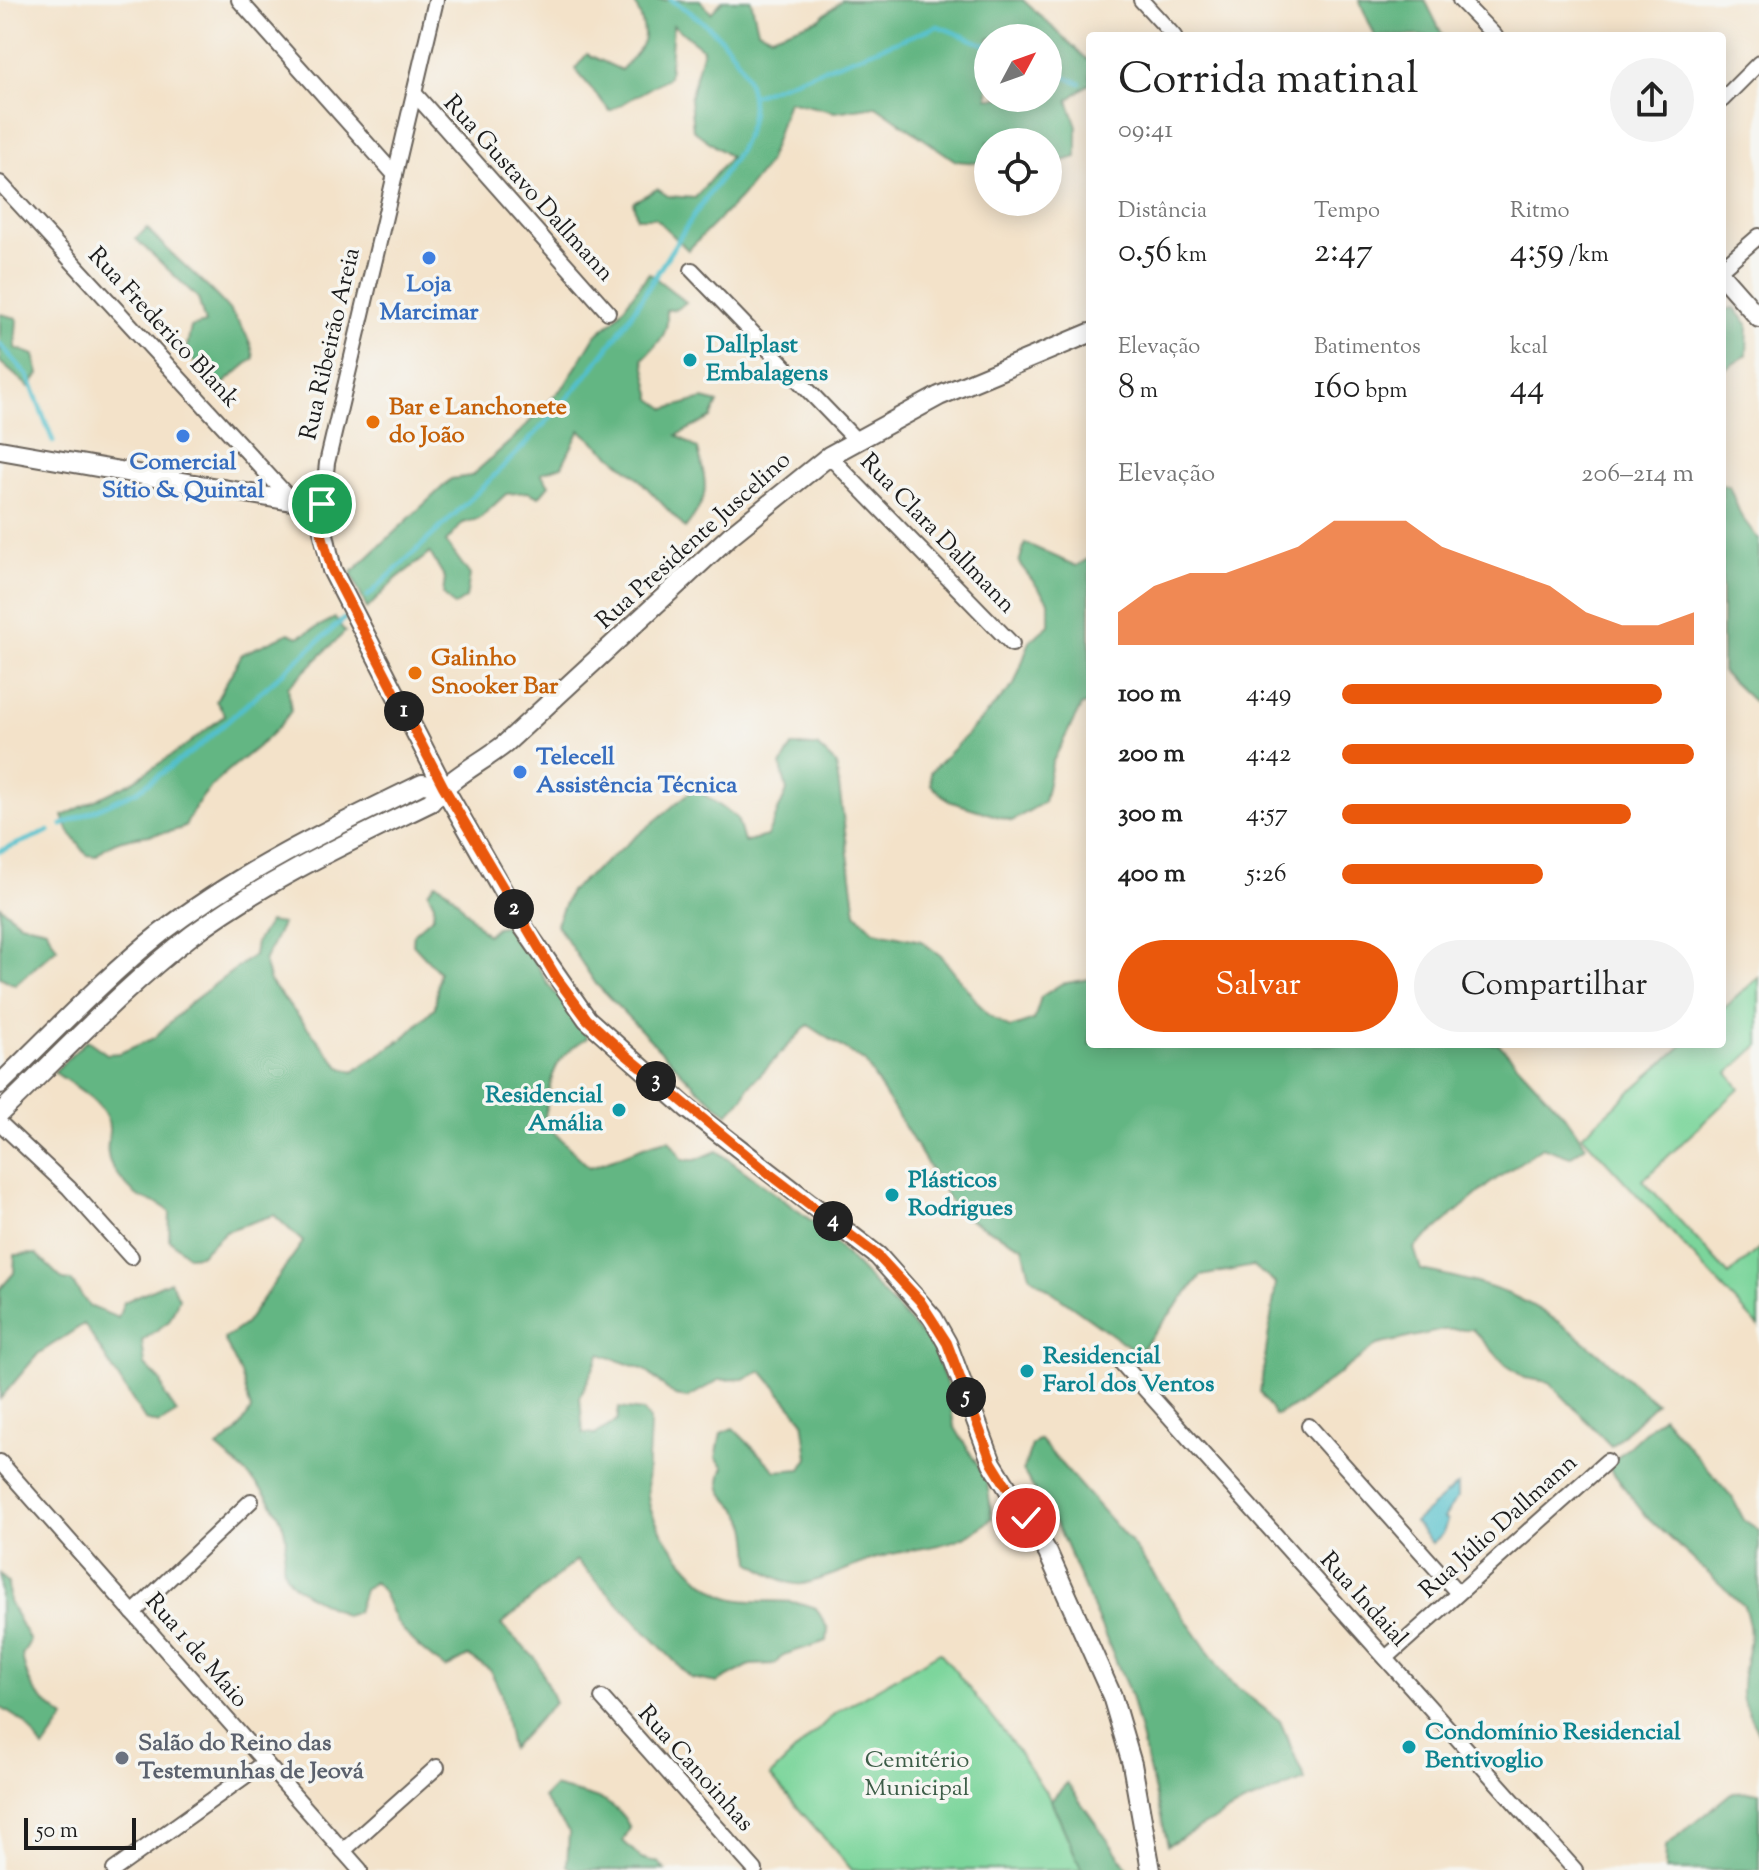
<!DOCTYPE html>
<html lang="pt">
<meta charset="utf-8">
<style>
body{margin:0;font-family:"Sorts Mill Goudy",serif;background:#f2f2f2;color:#222;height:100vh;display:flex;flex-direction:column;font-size:30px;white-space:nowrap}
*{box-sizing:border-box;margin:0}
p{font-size:26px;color:#767676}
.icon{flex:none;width:44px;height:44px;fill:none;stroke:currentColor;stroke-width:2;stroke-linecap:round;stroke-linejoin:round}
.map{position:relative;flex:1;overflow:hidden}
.drawer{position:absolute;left:1086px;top:32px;width:640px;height:1016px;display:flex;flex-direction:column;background:#fff;border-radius:8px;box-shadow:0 4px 20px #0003}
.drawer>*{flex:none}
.needle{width:52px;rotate:49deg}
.buttons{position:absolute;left:974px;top:24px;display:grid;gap:16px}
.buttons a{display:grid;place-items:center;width:88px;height:88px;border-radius:50%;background:#fff;box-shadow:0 4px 20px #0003;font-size:40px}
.scale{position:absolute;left:24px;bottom:20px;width:112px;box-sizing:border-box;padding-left:8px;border:4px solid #1c1c1c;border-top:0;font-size:22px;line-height:28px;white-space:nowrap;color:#1c1c1c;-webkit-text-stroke:6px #f6f6f2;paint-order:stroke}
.pin{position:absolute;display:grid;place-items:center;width:68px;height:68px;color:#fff;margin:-34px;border:4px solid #fff;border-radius:50%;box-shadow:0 2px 8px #0007}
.km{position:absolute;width:40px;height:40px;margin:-20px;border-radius:50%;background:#222;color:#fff;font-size:22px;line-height:40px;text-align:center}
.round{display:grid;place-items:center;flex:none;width:84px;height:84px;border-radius:42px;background:#f2f2f2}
.headline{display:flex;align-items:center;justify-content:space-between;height:136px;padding:0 32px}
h1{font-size:44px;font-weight:600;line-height:60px}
.stats{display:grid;grid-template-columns:repeat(3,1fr);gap:12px;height:136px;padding:8px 32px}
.stats div{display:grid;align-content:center}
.stats b{font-size:34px;font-weight:600}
.stats small{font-size:22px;font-weight:400}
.stats p{font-size:22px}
.chart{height:224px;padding:16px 32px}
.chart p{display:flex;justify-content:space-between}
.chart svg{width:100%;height:144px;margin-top:8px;fill:#ea580c;opacity:.7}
.button{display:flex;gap:16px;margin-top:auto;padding:16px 32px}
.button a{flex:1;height:92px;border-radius:48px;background:#ea580c;color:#fff;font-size:32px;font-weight:600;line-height:92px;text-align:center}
.button a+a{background:#f2f2f2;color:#222}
ul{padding:0 32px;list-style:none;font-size:26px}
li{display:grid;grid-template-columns:128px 96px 1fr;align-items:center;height:60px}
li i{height:20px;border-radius:10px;background:#ea580c}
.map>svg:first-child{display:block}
.green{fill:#7bd59b;stroke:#4c785c;stroke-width:2}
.forest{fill:#64b683;stroke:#406950;stroke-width:2;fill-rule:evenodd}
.water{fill:#53c0cb;stroke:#386e74;stroke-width:2}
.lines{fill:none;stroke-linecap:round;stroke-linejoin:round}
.stream{stroke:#53c0cb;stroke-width:5}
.minor-casing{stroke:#676159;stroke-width:18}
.tertiary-casing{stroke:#676159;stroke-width:22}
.minor{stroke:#fff;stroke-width:14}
.tertiary{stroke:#fff;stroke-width:18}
.route-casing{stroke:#fff;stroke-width:16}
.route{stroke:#ea580c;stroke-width:10}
.shop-dot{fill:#3f7fe0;stroke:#f6f6f2;stroke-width:3}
.culture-dot{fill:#0f9aa8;stroke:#f6f6f2;stroke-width:3}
.food-dot{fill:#e8710a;stroke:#f6f6f2;stroke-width:3}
.worship-dot{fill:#6b7280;stroke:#f6f6f2;stroke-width:3}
.labels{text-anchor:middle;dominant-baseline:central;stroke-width:7;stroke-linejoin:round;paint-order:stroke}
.street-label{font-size:24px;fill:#1c1c1c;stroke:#f6f6f2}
.shop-label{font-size:24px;font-weight:bold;fill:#366cbe;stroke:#f6f6f2}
.culture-label{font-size:24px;font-weight:bold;fill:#0d838f;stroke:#f6f6f2;text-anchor:start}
.food-label{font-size:24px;font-weight:bold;fill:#c56008;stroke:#f6f6f2;text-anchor:start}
.worship-label{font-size:24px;font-weight:bold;fill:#5b616d;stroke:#f6f6f2;text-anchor:start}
.park-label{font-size:24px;fill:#3d5d48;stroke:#f6f6f2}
</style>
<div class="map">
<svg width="1759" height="1870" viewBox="0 0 1759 1870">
<rect width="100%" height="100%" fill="#f6f6f2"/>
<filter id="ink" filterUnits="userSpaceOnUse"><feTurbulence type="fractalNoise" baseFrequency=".0125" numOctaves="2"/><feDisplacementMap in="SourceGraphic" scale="16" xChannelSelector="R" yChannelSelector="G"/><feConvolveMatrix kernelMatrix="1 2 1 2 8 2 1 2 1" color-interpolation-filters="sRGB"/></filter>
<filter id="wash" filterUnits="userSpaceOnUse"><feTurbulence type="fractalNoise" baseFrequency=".006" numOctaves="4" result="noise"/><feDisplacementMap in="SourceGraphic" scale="32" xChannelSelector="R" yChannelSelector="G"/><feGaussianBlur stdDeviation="1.8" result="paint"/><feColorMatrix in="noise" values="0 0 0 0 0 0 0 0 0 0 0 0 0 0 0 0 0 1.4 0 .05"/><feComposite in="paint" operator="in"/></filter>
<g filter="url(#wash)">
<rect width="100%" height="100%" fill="#f3e2c9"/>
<g class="green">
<polygon points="1759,977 1759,1045 1728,1073 1740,1088 1643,1180 1729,1275 1759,1248 1759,1327 1582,1135 1684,1044 1722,1044 1722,1010"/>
<polygon points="940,1652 1008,1737 1051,1800 1082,1870 852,1870 770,1776 835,1713"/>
</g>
<g class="forest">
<path d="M 634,0 L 700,0 L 711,13 L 723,0 L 751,0 L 758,30 L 771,36 L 819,19 L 842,0 L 1023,0 L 1090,62 L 1090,83 L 1068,100 L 1077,126 L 1077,157 L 1048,165 L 1048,142 L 988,142 L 988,164 L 956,161 L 876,106 L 835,112 L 788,101 L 768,163 L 740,198 L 688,250 L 655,218 L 637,218 L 633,202 L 657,189 L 668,196 L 695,198 L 730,157 L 693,130 L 690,99 L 703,49 L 673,25 L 669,77 L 610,111 L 575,69 L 587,54 L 621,70 C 649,40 649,39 634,0 ZM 988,38 L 1048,38 L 1048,98 L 988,98 Z"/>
<polygon points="1359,0 1425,0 1443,36 1375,36"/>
<path d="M 147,228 C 178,266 247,309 254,358 L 216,390 L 186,351 L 191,327 L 205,323 L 198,298 L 136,239 Z"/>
<path d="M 649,273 L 686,302 L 677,309 L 666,310 C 671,333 658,343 643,359 L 652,399 L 666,409 L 703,399 L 718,403 L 711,418 L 677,435 L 698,449 C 707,487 711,496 685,528 L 637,477 L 580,430 L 562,466 L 541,473 L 549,485 L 539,497 L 528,492 L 506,494 L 479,519 L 463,523 L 446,542 L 470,575 L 466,598 L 454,606 L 443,594 L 445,578 L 430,553 L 396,579 L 367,609 L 351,573 L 451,479 L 471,476 L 514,438 L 565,385 L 595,336 L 615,319 Z"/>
<polygon points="1734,308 1748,324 1747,355 1722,371 1722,310"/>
<polygon points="0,314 17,318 15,348 34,355 39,374 29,387 0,362"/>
<polygon points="1722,484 1729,486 1741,516 1759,540 1759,707 1722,672"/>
<polygon points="1025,543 1076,566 1090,558 1090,702 1081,706 1052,763 1044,802 1012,821 949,801 931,785 930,773 1014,685 1030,641 1049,625 1049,602 1019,563"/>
<path d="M 335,618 L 345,632 L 288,687 L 291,711 C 258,759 208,770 185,827 C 154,840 119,830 96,856 L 87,855 L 68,830 L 63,816 L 130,783 L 184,747 L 225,715 L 216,701 L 242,654 L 289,633 L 298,637 Z"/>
<path d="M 792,746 L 817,746 L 836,764 L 856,913 L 874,931 L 921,941 L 941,956 L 987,1014 L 1010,1028 L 1034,1020 L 1041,997 L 1061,984 L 1090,979 L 1090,1044 L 1499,1044 L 1565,1116 L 1586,1146 L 1570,1157 L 1542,1147 L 1488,1185 L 1414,1248 L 1421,1270 C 1452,1276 1482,1283 1511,1295 C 1566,1319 1611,1365 1656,1403 L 1611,1446 L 1549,1382 L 1525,1378 L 1506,1365 L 1472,1329 L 1443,1330 L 1377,1345 L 1299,1404 L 1275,1416 L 1260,1392 L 1276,1284 L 1253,1266 L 1201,1276 L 1138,1353 L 1030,1276 L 1023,1247 L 958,1214 L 865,1062 L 808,1025 L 748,1087 L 744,1097 L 728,1114 L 698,1089 L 596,984 L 556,924 L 570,891 L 695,788 L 737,818 L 744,842 L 767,836 L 787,791 L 781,766 Z"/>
<path d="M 436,883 C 457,893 469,919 487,935 L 496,927 L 515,924 L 547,983 L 586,1032 L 587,1038 C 548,1061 551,1081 544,1123 L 589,1167 C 618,1160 641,1144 669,1140 L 683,1160 L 696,1160 L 717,1151 L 820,1227 L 932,1346 L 947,1385 L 954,1426 L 987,1481 L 992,1518 C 958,1549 927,1545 884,1556 C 857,1563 829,1579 802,1584 C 785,1586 765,1571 751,1562 C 750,1550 750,1535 746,1523 C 737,1499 710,1498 724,1467 L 716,1458 L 721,1433 L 733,1428 L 776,1471 L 801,1469 L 808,1458 L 803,1420 L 762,1371 L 743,1379 L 719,1380 L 687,1398 L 675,1396 L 645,1370 L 600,1354 L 580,1397 L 583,1433 L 596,1434 L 617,1421 L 619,1408 L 643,1411 L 650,1420 C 650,1443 644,1486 650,1507 C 658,1535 702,1591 731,1598 C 759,1606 782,1595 816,1608 L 828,1629 L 827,1641 L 783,1655 L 775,1664 L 750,1665 L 717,1683 L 691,1678 L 576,1560 L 501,1625 L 536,1659 L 555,1702 L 511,1749 L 501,1693 L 490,1670 L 468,1656 L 446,1668 C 430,1658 410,1641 399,1625 C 388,1611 388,1594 374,1582 L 364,1590 L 357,1612 L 345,1616 C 326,1602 299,1596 286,1575 C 278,1561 289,1547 285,1533 C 278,1498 244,1471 217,1448 L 237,1432 L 251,1410 L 241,1374 L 224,1339 L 245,1324 L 303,1242 L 274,1215 L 226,1231 L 200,1255 L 188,1256 L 169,1239 L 170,1213 C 160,1200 151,1204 138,1196 C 130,1191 117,1175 112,1167 C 105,1154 108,1144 109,1131 C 111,1104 72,1085 54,1072 L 87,1040 L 107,1054 L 120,1053 L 154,1038 L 190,1003 L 254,955 L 256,942 L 269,922 L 282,924 L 264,961 L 270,982 L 340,1067 L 353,1072 L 405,1037 L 435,1007 L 439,972 L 413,944 L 414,933 L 433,916 L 434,904 L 428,892 Z"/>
<polygon points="0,906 20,923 46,929 57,948 15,985 0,977"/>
<polygon points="36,1254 63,1280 71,1281 89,1306 118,1318 124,1302 170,1281 179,1298 169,1321 142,1341 145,1365 161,1381 165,1395 177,1413 159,1424 145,1420 84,1324 38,1354 0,1399 0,1289 14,1273 15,1255"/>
<path d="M 1662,1416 L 1732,1497 L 1744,1520 L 1759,1530 L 1759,1735 C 1754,1723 1743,1707 1742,1695 C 1740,1653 1759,1649 1744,1606 L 1645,1515 L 1608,1466 Z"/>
<polygon points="1039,1439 1133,1545 1229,1681 1280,1721 1305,1780 1243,1804 1168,1845 1131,1696 1060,1532 1023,1471 1032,1445"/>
<path d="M 0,1574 L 8,1583 L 9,1602 L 30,1641 L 22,1655 C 28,1689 37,1697 65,1718 L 43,1749 L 25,1723 L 0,1707 Z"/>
<polygon points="1067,1783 1129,1870 1082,1870 1051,1800"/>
<path d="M 554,1787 C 584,1796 616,1796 630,1828 L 623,1841 L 641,1858 L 659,1863 L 665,1870 L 575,1870 L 567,1866 L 569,1832 L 543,1798 Z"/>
<polygon points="1759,1792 1759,1870 1665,1870 1666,1846 1731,1793"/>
</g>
<polygon class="water" points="1457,1485 1457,1498 1444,1518 1447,1520 1443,1534 1432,1543 1414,1522"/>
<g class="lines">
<g class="stream">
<polyline points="1048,70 1080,83"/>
<polyline points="752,96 938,26 988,46"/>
<polyline points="0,344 28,376 53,441"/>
<path d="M 368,596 C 451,517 539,440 608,348 C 640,305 666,256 697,211 C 719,178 759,138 751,94 C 744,53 706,20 671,0"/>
<polyline points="62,825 137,791 198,747 344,619"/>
<polyline points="0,851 49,831"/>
</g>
</g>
</g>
<g filter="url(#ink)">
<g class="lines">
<g class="minor-casing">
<g id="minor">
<polyline points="239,0 395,175"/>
<polyline points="1141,0 1174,36"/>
<polyline points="1460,0 1495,36"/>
<polyline points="415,94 608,312"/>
<polyline points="1722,100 1759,63"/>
<polyline points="0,183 293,502"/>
<polyline points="1722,268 1759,236"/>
<polyline points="692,270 855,439"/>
<polyline points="829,456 1012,644"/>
<polyline points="321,521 327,463 436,0"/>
<polyline points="0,1123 69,1188 131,1257"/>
<polyline points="1118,1359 1575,1870"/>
<polyline points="1309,1426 1458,1593"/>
<polyline points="0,1462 360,1870"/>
<polyline points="133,1613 251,1501"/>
<polyline points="1386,1658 1607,1461"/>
<polyline points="602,1698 755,1870"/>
<polyline points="343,1851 437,1767"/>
<polyline points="114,1870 265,1762"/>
</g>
</g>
<g class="tertiary-casing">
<g id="tertiary">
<polyline points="1722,276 1759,318"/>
<polyline points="0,450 303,503 321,521 332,570 443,786 524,928 587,1019 688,1109 878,1256 933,1318 947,1343 992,1463 1048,1553 1112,1696 1132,1764 1151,1870"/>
<path d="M 0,1084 C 53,1033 104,978 161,933 C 241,871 331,828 422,784 L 443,786"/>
<path d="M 0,1113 C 63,1053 123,988 192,935 C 266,880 349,842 431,802 C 449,778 481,763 505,744 L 731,535 L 829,456 L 939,396 L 1090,333"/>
</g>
</g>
<use href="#minor" class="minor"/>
<use href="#tertiary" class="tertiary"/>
</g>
</g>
<g class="lines" filter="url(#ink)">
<g class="route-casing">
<polyline id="route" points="322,504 322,535 332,570 443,786 556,977 587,1019 626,1055 771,1175 878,1256 920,1301 947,1343 992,1463 1026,1518"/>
</g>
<use href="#route" class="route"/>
</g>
<g class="shop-dot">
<circle cx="429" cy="258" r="8"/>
<circle cx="183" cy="436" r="8"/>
<circle cx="520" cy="772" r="8"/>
</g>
<g class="culture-dot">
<circle cx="690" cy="360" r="8"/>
<circle cx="619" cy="1110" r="8"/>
<circle cx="892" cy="1195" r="8"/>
<circle cx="1027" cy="1371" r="8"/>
<circle cx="1409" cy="1747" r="8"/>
</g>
<g class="food-dot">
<circle cx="373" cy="422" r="8"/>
<circle cx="415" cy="673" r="8"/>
</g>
<circle class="worship-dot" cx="122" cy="1758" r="8"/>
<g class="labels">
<g class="street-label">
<text transform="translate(528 189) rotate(48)">Rua Gustavo Dallmann</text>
<text transform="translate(163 328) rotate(47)">Rua Frederico Blank</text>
<text transform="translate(331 344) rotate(-77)">Rua Ribeirão Areia</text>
<text transform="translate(937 534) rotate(46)">Rua Clara Dallmann</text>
<text transform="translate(694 541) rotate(-42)">Rua Presidente Juscelino</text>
<text transform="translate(1499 1527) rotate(-42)">Rua Júlio Dallmann</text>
<text transform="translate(1363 1600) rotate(48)">Rua Indaial</text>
<text transform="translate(196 1651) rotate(49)">Rua 1 de Maio</text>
<text transform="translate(695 1769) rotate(48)">Rua Canoinhas</text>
</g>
<g class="shop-label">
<text x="429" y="285">Loja<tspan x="429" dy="28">Marcimar</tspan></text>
<text x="183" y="463">Comercial<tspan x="183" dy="28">Sítio &amp; Quintal</tspan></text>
<text x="536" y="758" text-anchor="start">Telecell<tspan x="536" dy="28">Assistência Técnica</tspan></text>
</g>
<g class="culture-label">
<text x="706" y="346">Dallplast<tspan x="706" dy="28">Embalagens</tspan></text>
<text x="603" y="1096" text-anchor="end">Residencial<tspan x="603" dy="28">Amália</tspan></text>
<text x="908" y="1181">Plásticos<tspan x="908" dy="28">Rodrigues</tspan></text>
<text x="1043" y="1357">Residencial<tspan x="1043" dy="28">Farol dos Ventos</tspan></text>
<text x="1425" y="1733">Condomínio Residencial<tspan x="1425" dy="28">Bentivoglio</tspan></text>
</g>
<g class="food-label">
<text x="389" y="408">Bar e Lanchonete<tspan x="389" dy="28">do João</tspan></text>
<text x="431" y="659">Galinho<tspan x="431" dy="28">Snooker Bar</tspan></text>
</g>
<g class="worship-label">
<text x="138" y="1744">Salão do Reino das<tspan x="138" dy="28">Testemunhas de Jeová</tspan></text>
</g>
<g class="park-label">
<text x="917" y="1761">Cemitério<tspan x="917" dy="28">Municipal</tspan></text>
</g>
</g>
</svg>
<div class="buttons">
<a><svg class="needle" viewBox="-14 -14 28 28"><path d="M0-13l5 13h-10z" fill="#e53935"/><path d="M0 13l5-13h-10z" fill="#767676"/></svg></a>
<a><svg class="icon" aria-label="locate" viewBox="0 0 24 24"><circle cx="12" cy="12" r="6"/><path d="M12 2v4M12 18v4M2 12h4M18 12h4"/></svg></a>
</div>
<div class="scale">50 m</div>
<div class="pin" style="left:322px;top:504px;background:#1e9e55"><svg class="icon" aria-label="arrive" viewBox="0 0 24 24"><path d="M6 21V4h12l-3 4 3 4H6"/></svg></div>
<div class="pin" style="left:1026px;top:1518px;background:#d93025"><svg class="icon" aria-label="check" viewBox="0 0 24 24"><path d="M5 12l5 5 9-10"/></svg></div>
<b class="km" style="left:404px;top:711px">1</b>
<b class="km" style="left:514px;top:909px">2</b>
<b class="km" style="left:656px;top:1081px">3</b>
<b class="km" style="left:833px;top:1221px">4</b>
<b class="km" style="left:966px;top:1397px">5</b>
<section class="drawer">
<div class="headline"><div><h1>Corrida matinal</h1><p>09:41</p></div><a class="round"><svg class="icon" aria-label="share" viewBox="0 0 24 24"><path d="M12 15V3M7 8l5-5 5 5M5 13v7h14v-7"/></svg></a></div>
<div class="stats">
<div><p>Distância</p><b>0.56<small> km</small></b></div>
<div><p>Tempo</p><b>2:47</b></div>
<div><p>Ritmo</p><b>4:59<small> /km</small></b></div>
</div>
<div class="stats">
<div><p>Elevação</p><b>8<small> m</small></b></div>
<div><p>Batimentos</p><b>160<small> bpm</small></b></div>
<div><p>kcal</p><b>44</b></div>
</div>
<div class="chart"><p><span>Elevação</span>206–214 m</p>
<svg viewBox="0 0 160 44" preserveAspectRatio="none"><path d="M0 44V34L10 26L20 22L30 22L40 18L50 14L60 6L70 6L80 6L90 14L100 18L110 22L120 26L130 34L140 38L150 38L160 34V44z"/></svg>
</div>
<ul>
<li><b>100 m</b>4:49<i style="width:91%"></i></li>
<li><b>200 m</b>4:42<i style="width:100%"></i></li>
<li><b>300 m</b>4:57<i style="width:82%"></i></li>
<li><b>400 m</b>5:26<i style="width:57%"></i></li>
</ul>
<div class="button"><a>Salvar</a><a>Compartilhar</a></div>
</section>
</div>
